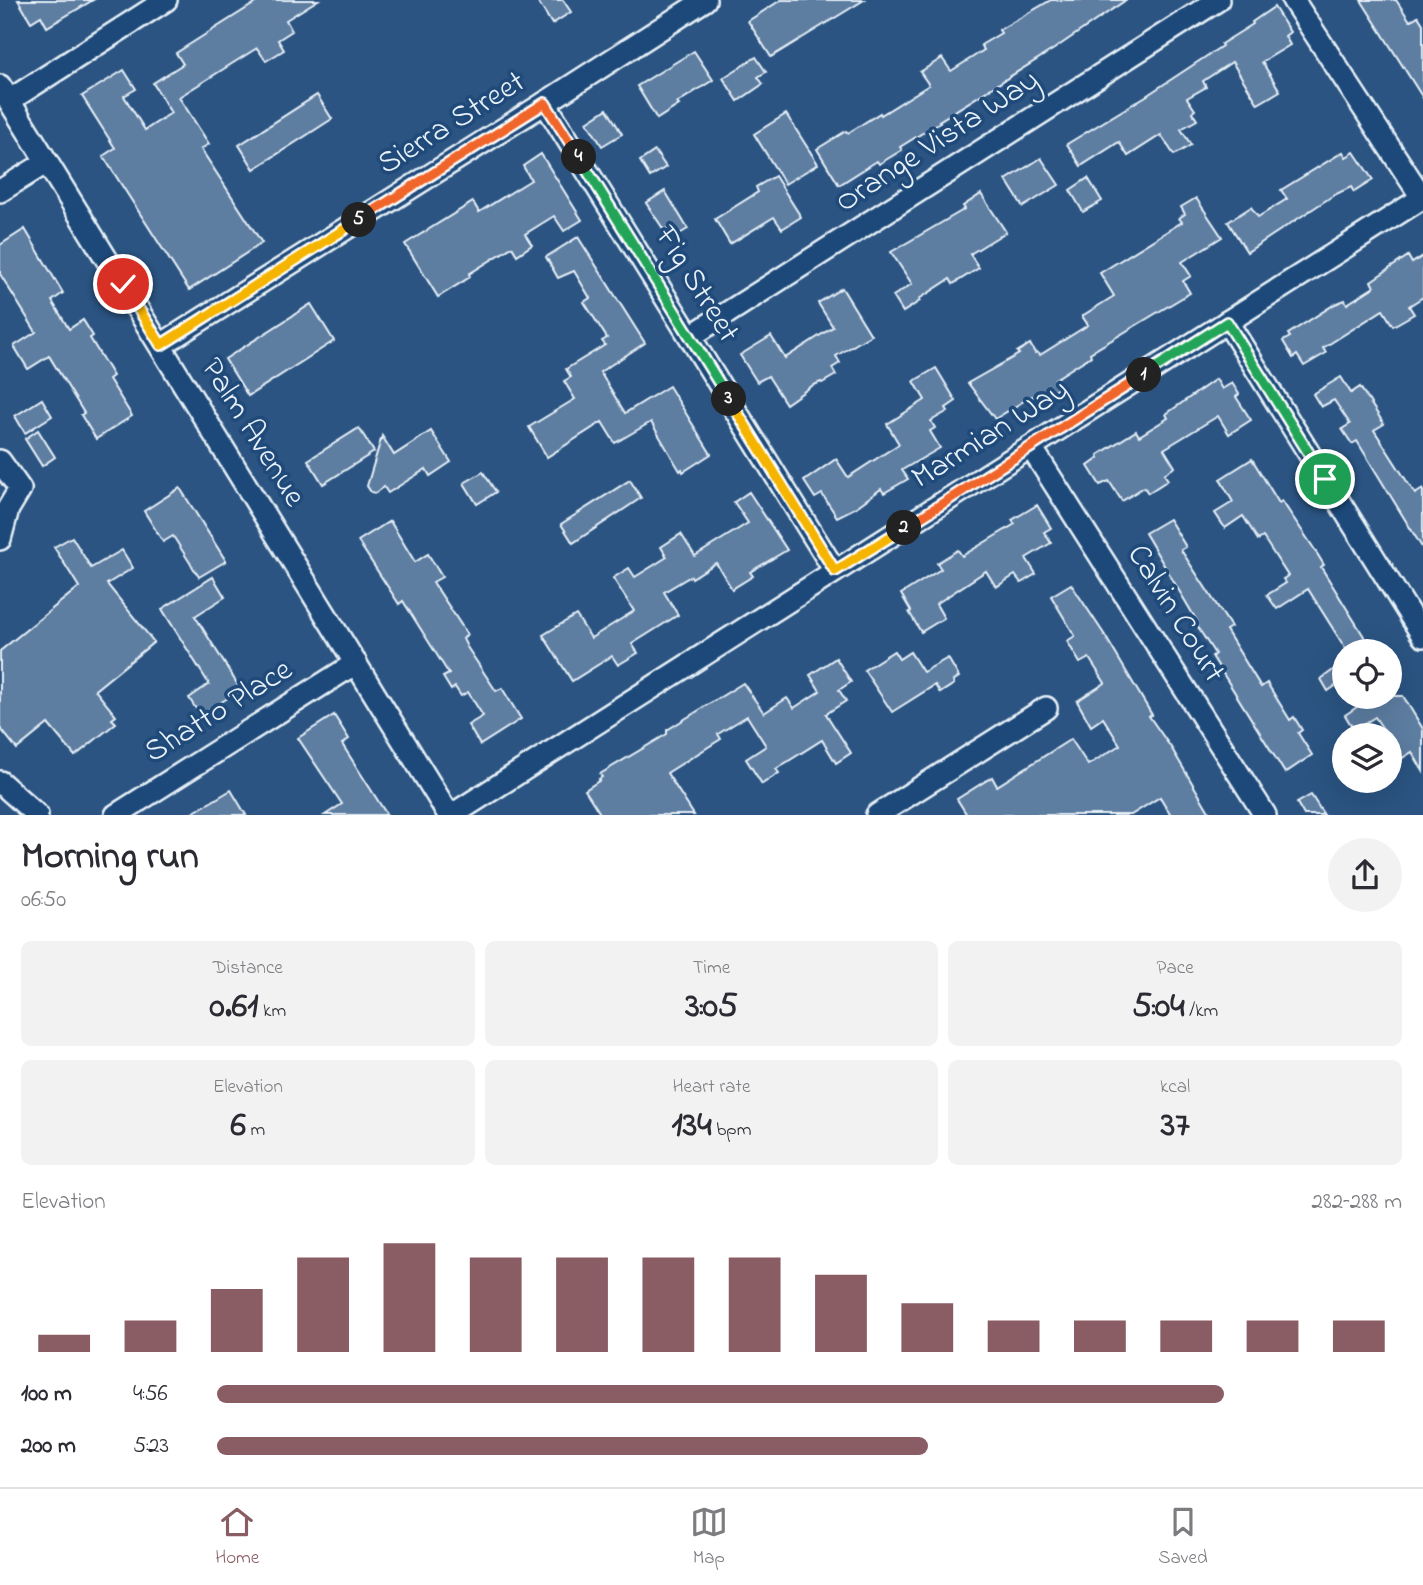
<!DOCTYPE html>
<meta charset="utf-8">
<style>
body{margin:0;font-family:"Indie Flower",sans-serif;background:#f2f2f3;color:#2b2b33;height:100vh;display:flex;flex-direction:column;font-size:26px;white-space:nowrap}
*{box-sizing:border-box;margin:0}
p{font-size:23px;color:#7c7c81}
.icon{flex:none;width:38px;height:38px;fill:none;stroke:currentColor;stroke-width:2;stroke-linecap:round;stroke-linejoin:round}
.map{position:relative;height:815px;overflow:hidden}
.sheet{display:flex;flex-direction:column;background:#fff;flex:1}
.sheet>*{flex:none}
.tools{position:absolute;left:1332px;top:639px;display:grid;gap:14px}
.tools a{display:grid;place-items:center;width:70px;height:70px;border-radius:50%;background:#fff;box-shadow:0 7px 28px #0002;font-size:35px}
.pin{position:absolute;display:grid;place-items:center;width:60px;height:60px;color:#fff;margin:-30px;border:4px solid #fff;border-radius:50%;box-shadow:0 2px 7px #0007}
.km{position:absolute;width:35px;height:35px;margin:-18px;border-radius:50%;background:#222;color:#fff;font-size:19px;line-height:35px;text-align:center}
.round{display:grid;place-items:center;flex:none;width:74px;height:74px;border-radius:37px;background:#f2f2f3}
.summary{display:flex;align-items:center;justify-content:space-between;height:119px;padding:0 21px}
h1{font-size:38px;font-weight:800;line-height:52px}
.metrics{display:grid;grid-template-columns:repeat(3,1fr);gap:10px;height:119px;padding:7px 21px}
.metrics div{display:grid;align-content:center;border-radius:10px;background:#f2f2f3;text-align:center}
.metrics b{font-size:35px;font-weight:800}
.metrics small{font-size:19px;font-weight:400}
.metrics p{font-size:19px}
.chart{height:196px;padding:14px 21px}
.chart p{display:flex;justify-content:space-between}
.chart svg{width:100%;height:126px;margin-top:7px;stroke:#8a5d65;stroke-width:6}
ul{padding:0 21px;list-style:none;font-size:23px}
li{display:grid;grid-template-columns:112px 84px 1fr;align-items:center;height:52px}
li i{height:18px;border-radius:9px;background:#8a5d65}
.tabs{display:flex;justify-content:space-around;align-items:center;height:98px;border-top:2px solid #e1e1e2;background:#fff;font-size:19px;color:#7c7c81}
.tabs a{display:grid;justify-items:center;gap:4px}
.tabs .active{color:#8a5d65}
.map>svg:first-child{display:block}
.building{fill:#5d7da1;stroke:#e8f1f8;stroke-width:2}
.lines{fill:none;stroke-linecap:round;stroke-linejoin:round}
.minor-casing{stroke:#e8f1f8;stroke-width:26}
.minor{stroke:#1f4a7a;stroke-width:21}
.split-1-casing{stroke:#fff;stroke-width:14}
.split-2-casing{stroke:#fff;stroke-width:14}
.split-3-casing{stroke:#fff;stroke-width:14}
.split-4-casing{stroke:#fff;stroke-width:14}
.split-5-casing{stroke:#fff;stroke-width:14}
.split-6-casing{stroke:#fff;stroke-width:14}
.split-1{stroke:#22a559;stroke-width:9}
.split-2{stroke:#f0652b;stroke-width:9}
.split-3{stroke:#f5b400;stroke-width:9}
.split-4{stroke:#22a559;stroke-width:9}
.split-5{stroke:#f0652b;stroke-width:9}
.split-6{stroke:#f5b400;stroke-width:9}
.labels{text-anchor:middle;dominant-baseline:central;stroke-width:7;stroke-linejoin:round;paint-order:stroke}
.street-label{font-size:32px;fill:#e8f1f8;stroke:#1f4a7a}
</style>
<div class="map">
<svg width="1423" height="815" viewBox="0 0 1423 815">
<rect width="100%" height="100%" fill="#2b5482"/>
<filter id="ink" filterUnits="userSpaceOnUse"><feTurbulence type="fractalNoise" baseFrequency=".0143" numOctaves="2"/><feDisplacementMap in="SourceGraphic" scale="14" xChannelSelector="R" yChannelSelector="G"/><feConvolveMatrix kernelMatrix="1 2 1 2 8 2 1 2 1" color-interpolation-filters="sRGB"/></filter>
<g filter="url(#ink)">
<g class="building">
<polygon points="18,0 93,0 47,27 41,16 31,22"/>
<polygon points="260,0 318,0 286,20 292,31 278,40 284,50 266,61 257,48 179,97 209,144 201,149 262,243 189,290 103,156 115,148 82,96 124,70 136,89 124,96 145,130 171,113 153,83 183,64 176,53"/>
<polygon points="537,0 563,0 571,12 552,24"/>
<polygon points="781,0 864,0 771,57 748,21"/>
<polygon points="1051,0 1126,0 1054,49 939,121 940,122 900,147 902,150 879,164 877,161 839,185 817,149 846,131 848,133 880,113 881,115 929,85 920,72 942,58 951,71 984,50 981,45 1001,33 999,30"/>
<polygon points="1361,0 1396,0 1410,21 1418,16 1423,24 1423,98"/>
<polygon points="1274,7 1290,32 1285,36 1290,45 1262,62 1280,91 1258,104 1232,62 1203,81 1206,87 1187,98 1195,110 1192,112 1197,120 1181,129 1191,145 1174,155 1161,135 1128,156 1119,142 1081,166 1067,144 1146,96 1222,46 1221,44 1253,24 1252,22"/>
<polygon points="694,51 713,80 677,103 679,105 657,119 637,86"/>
<polygon points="756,57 766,72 758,77 763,84 738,101 723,78"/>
<polygon points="317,95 332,119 254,169 239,145"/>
<polygon points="607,109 622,134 602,146 587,122"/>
<polygon points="786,114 818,164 785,184 754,134"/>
<polygon points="655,151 666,167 650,177 640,161"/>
<polygon points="1343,152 1346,157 1354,152 1373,180 1354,192 1351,187 1334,195 1247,252 1228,222 1251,207 1258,217 1287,199 1281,190"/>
<polygon points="541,154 582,220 564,231 554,216 525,234 532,245 517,255 512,247 469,274 470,277 438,297 405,244 473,202 479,212 531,180 523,166"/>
<polygon points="1041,158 1059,185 1023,207 1006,180"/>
<polygon points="775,176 801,217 782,229 774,217 730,244 715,219 758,192 756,187"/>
<polygon points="1088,178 1102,201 1083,212 1070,190"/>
<polygon points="665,191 688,229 674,237 668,228 664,230 646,203"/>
<polygon points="981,194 1006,232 970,254 979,268 953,284 950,279 919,299 920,301 903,312 893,296 912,284 891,252 965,209 963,206"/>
<polygon points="1196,198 1222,237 1182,262 1191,276 1183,281 1190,293 1090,353 1091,356 1055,379 1060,387 1036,402 1032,396 995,419 968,383 1019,354 1017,352 1030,344 1035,353 1037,352 1040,355 1088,325 1082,316 1114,296 1100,273 1182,222 1179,218 1185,214 1181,207"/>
<polygon points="25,229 63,293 52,301 69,329 83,320 93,336 90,338 113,376 109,379 132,416 96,439 81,415 84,413 49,356 28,369 14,346 36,332 0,274 0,245"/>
<polygon points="578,237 645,343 600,372 625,413 669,386 711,454 683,472 682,469 680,471 651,422 615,443 602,422 547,457 529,427 575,399 564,381 571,377 566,369 605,345 602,341 607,338 584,302 590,298 574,271 558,278 546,257"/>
<polygon points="1408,256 1412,263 1423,256 1423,297 1409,306 1414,314 1393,326 1383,310 1323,348 1326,353 1304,366 1297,355 1293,358 1283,341 1290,337 1288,334 1335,304 1345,300 1347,304 1374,287 1371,281"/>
<polygon points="842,288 871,335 836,356 840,363 832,368 836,375 822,383 821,382 812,386 786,404 768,376 757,382 740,355 771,336 785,358 833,327 818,303"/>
<polygon points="311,304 334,341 248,396 225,359"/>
<polygon points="936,368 956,401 946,408 948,411 931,421 935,428 930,431 940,448 902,470 908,479 884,493 881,489 855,508 837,517 822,494 815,498 804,481 836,459 848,477 899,444 887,424 925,400 914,381"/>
<polygon points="1341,377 1351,393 1360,387 1384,424 1374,430 1415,494 1423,489 1423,549 1357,441 1352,444 1342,429 1350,424 1334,400 1321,407 1313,394"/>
<polygon points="1216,379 1222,389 1232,383 1239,394 1236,397 1251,420 1229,434 1218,416 1164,449 1175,467 1164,474 1168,480 1148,493 1144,487 1122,501 1109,481 1100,485 1088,466 1099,458 1098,455 1136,431 1139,436 1168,418 1166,414"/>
<polygon points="42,399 52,416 25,433 15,416"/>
<polygon points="359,428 374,452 323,484 308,460"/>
<polygon points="38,430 55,457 42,466 25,439"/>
<polygon points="431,431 451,462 430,476 426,469 388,493 384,487 376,493 371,492 367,486 382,436 394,455"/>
<polygon points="1252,459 1279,503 1282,501 1313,547 1324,565 1321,567 1373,651 1347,651 1308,589 1277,609 1267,595 1286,583 1283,579 1288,576 1263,537 1258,540 1243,516 1225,528 1215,513 1233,502 1220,479"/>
<polygon points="483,472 496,492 477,504 464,483"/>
<polygon points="630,480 641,498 573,543 561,524"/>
<polygon points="180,488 226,561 199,577 173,536 163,542 144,511"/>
<polygon points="749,492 787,550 750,572 753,576 732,589 716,563 692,578 691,576 664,592 678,615 632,644 638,653 618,665 612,656 572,681 543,635 576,615 591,638 634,611 613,578 629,568 635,577 667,557 661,547 681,534 695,556 748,523 734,502"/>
<polygon points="1037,505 1051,528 1044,532 1051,543 1026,558 1036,574 1021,583 1015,575 996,587 986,571 936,604 944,618 921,632 909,612 911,611 901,594 941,569 937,563 958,550 962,556 1015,524 1012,520"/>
<polygon points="1169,519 1186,547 1181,550 1231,627 1226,630 1261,687 1267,683 1290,720 1294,717 1302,730 1298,733 1312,755 1285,773 1212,656 1215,654 1195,623 1197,621 1145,533"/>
<polygon points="390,521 415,562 428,554 442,577 433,582 467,634 463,639 467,647 496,691 502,688 521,719 480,745 468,725 483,716 468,692 461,696 455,687 451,690 443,677 449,674 403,601 399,604 358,541"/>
<polygon points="72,537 91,568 122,550 133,568 107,584 154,642 95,690 116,716 112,719 116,723 75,756 48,724 17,749 0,728 0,651 79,587 54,547"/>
<polygon points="213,577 225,597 195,616 241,690 200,715 189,698 209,684 162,609"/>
<polygon points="1071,584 1104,634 1152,715 1149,716 1172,749 1211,815 1171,815 1160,797 1131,815 967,815 957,799 992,777 997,786 1071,739 1088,765 1120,745 1103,718 1091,726 1077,701 1105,683 1089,658 1080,663 1067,641 1075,636 1051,596"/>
<polygon points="894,651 899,659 910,652 923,672 948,658 959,677 953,681 954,684 940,693 935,685 892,712 864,670"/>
<polygon points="836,658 851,682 839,690 846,701 826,714 851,753 836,763 822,740 776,769 779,773 762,784 746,759 766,746 747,716 718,734 721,739 667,773 694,815 601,815 585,790 600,780 599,779 602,777 600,774 667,734 667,730 743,683 764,713 787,698 794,708 820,691 810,675"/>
<polygon points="1336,668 1344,680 1328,691 1321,679"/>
<polygon points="1355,696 1403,696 1423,729 1423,771 1412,752 1390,766 1390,735 1387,735 1375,717 1354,730 1345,715 1360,705"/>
<polygon points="334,715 349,739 342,744 387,815 325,815 342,804 298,738"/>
<polygon points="231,790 246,815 189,815"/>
<polygon points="1311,795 1324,815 1304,815 1297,803"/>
</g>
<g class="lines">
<g class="minor-casing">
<g id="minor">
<polyline points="1293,0 1423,199"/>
<polyline points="0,86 449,815"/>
<polyline points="10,100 166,0"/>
<polyline points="545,103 835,571"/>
<polyline points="0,191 47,162"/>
<polyline points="1227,322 1423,636"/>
<polyline points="691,336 1218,0"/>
<polyline points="161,345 545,103 705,0"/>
<polyline points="1031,447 1265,815"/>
<polyline points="0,461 20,489 8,509 0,539"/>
<polyline points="0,782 37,815"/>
<polyline points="116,815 356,663"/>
<polyline points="452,815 1422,198"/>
<polyline points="877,815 1046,708"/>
</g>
</g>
<use href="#minor" class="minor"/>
</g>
</g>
<g class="lines" filter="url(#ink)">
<g class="split-1-casing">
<polyline id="split-1" points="1144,375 1227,322 1325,479"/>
</g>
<g class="split-2-casing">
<polyline id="split-2" points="904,528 1144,375"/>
</g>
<g class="split-3-casing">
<polyline id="split-3" points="729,399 835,571 904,528"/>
</g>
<g class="split-4-casing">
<polyline id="split-4" points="579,157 729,399"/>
</g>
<g class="split-5-casing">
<polyline id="split-5" points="359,220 545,103 579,157"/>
</g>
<g class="split-6-casing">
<polyline id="split-6" points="123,284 161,345 359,220"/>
</g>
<use href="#split-1" class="split-1"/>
<use href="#split-2" class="split-2"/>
<use href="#split-3" class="split-3"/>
<use href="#split-4" class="split-4"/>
<use href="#split-5" class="split-5"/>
<use href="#split-6" class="split-6"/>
</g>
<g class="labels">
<g class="street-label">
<text transform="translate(452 124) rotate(-32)">Sierra Street</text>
<text transform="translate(938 142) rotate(-33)">Orange Vista Way</text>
<text transform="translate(696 285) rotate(58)">Fig Street</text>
<text transform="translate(252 433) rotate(58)">Palm Avenue</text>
<text transform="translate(991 435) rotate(-32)">Marmian Way</text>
<text transform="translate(1175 614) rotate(58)">Calvin Court</text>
<text transform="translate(219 712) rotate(-32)">Shatto Place</text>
</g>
</g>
</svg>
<div class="tools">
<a><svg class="icon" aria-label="locate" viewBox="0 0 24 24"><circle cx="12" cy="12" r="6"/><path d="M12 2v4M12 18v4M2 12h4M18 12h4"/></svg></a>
<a><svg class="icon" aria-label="layers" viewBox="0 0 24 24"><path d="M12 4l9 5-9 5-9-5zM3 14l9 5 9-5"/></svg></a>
</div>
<div class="pin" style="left:1325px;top:479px;background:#1e9e55"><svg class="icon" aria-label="arrive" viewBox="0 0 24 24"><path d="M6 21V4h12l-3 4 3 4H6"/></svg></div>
<div class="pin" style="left:123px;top:284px;background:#d93025"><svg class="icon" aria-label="check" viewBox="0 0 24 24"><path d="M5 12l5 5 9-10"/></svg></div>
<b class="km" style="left:1144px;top:375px">1</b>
<b class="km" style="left:904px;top:528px">2</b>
<b class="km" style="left:729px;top:399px">3</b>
<b class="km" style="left:579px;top:157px">4</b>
<b class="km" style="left:359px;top:220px">5</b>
</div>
<section class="sheet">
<div class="summary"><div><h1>Morning run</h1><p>06:50</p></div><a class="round"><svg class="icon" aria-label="share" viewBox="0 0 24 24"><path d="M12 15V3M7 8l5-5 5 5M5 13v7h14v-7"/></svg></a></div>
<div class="metrics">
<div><p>Distance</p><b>0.61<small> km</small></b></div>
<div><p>Time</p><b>3:05</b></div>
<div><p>Pace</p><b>5:04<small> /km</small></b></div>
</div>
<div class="metrics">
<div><p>Elevation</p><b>6<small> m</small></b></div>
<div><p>Heart rate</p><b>134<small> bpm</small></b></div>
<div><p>kcal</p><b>37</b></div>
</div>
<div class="chart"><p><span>Elevation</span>282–288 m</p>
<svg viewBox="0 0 160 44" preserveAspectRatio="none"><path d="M5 44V38M15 44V33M25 44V22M35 44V11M45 44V6M55 44V11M65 44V11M75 44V11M85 44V11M95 44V17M105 44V27M115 44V33M125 44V33M135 44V33M145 44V33M155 44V33"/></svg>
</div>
<ul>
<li><b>100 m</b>4:56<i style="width:85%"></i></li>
<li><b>200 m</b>5:23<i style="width:60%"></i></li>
</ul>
</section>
<nav class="tabs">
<a class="active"><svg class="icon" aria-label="home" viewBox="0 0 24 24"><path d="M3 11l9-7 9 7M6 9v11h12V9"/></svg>Home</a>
<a><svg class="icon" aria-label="map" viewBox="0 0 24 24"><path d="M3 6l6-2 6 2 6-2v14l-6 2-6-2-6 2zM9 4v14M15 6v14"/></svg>Map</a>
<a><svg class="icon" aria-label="saved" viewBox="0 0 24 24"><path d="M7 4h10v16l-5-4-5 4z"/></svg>Saved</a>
</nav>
